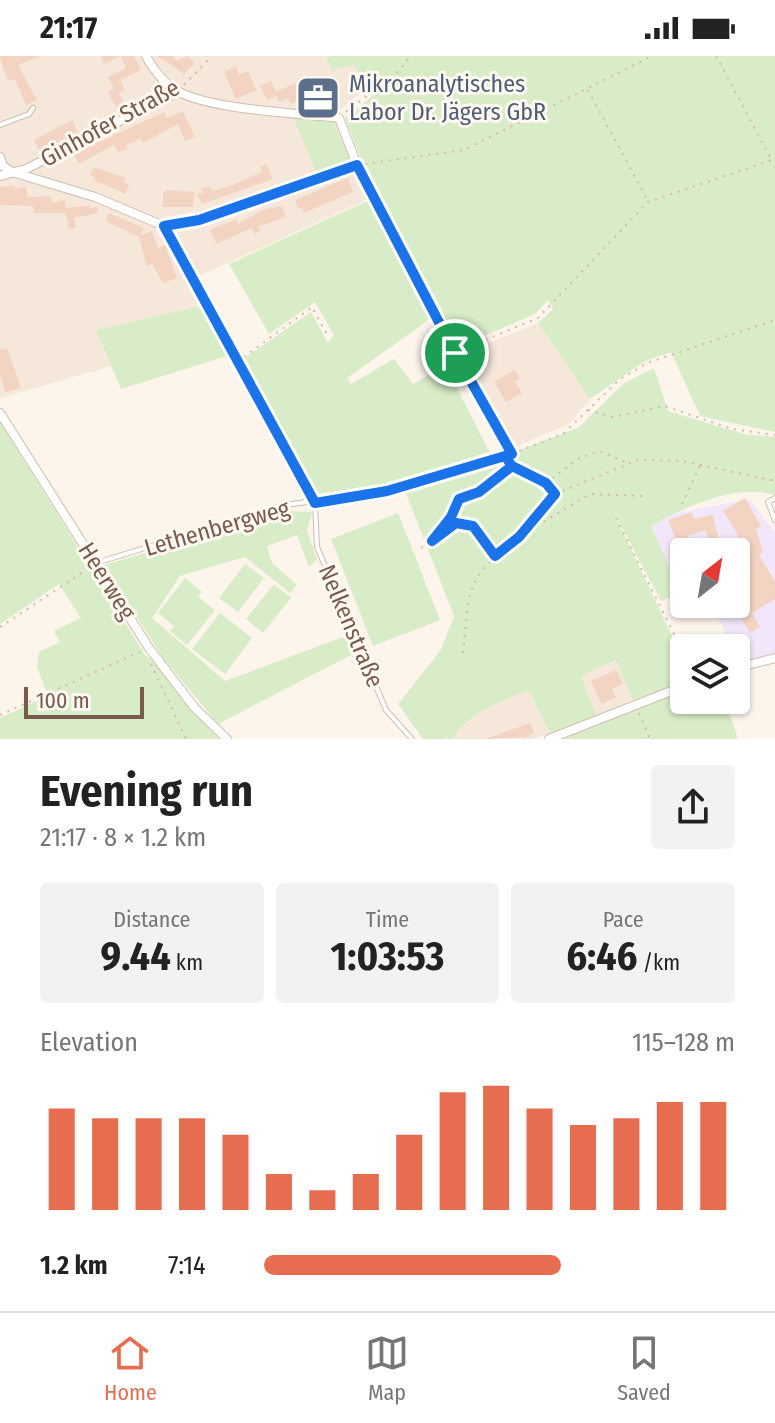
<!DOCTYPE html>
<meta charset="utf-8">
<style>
body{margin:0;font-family:"Fira Sans Condensed",sans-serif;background:#f2f2f2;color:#222;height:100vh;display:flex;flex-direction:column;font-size:30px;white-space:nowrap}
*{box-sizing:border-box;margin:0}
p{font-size:26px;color:#767676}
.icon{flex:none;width:44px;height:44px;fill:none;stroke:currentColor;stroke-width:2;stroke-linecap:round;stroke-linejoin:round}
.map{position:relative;height:683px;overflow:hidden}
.panel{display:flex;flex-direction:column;background:#fff;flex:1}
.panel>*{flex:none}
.needle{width:52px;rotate:31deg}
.fabs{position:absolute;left:670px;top:482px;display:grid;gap:16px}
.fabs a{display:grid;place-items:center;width:80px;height:80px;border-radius:8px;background:#fff;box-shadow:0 2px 6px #0004;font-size:40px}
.scale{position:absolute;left:24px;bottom:20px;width:120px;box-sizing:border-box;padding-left:8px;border:4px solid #795b4d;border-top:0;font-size:22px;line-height:28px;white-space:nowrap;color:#795b4d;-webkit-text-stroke:6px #fff9f2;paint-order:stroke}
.pin{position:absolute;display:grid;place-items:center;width:68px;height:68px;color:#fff;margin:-34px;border:4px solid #fff;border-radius:50%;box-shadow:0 2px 8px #0007}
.round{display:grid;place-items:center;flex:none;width:84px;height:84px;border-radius:8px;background:#f2f2f2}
.summary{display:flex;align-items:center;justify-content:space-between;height:136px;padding:0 40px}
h1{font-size:44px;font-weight:700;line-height:60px}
.metrics{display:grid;grid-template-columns:repeat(3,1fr);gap:12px;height:136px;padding:8px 40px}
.metrics div{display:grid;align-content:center;border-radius:8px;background:#f2f2f2;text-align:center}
.metrics b{font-size:40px;font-weight:700}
.metrics small{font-size:22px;font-weight:400}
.metrics p{font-size:22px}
.chart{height:224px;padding:16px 40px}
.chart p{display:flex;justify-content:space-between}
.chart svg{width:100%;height:144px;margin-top:8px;stroke:#e66d50;stroke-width:6}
ul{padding:0 40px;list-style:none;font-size:26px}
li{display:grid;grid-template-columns:128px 96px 1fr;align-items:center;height:60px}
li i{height:20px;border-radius:10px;background:#e66d50}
.status{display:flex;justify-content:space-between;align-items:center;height:56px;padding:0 40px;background:#fff;direction:ltr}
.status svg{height:22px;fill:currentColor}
.menu{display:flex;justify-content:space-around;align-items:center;height:112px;border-top:2px solid #e0e0e0;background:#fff;font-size:22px;color:#767676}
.menu a{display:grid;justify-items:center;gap:4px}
.menu .selected{color:#e66d50}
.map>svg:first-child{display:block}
.residential{fill:#f5e7d9}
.education{fill:#f2e7fa}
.green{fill:#d8ecc8}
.building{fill:#f3d4c2}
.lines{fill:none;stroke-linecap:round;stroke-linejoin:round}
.lane-casing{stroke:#d0bdaf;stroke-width:6}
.street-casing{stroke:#d0bdaf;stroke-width:10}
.path{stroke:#d9b7a4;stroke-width:2;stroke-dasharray:2 6;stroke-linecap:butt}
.lane{stroke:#fff;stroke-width:4}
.street{stroke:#fff;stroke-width:8}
.route-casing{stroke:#fff;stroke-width:16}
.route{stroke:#1a73e8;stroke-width:10}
.labels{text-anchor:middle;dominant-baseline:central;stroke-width:6;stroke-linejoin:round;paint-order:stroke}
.service-label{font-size:24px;fill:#4e5e75;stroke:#fff9f2;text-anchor:start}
.street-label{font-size:24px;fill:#795b4d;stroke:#fff9f2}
</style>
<div class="status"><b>21:17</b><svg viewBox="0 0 49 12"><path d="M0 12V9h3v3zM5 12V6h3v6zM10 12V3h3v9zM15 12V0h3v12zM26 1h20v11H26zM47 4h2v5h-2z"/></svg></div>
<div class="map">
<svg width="775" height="683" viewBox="0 0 775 683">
<rect width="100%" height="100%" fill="#fdf5eb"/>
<g class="residential">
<polygon points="0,0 326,0 332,15 353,9 366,32 333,59 368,143 190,224 205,249 96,274 111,310 0,342"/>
<polygon points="538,267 590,343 570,367 513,392 459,299"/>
<polygon points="617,604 633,644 596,660 581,620"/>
<polygon points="529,634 550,677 533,683 444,683 474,658"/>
</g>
<polygon class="education" points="749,443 775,477 775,598 740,606 711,548 736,548 736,496 684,496 684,535 681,537 651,470 677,457"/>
<g class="green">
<path d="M 326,0 L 775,0 L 775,376 L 700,360 L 671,296 L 645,305 L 590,343 L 538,267 L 553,253 L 548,244 L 535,258 L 459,291 L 401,187 L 394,192 L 430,263 L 347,322 L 351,328 L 394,303 L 413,328 L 445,309 L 492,401 C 456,412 345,450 314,436 L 243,303 L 311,256 L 328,287 L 334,279 L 315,246 L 269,278 L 229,208 L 376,141 L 345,62 L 372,40 L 353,9 L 332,15 Z"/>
<polygon points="293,60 334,67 351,108 317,119"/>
<polygon points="205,249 230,299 121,333 96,274"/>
<path d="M 654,312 L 668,355 L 744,378 L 775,381 L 775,439 C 734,427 686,451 651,470 L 681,537 L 661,545 L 612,453 L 684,605 L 684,626 L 633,644 L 616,604 L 581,620 L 596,660 L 550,677 L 529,634 C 500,647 469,655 452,683 L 447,683 L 447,678 L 444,683 L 423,683 L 398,648 L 441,594 L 454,560 L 405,435 L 411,433 L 409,427 L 459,416 L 578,372 L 623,328 Z"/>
<path d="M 0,366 L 145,599 C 172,620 194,657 219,683 L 0,683 L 0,662 L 48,640 L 37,611 L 39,596 L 60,586 L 54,575 L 81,562 L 59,528 L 0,568 Z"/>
<polygon points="289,455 312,456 307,475 317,503 309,511 297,479 267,490 272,507 297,529 290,537 245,501 180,520 152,562 225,625 348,579 355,597 218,668 163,602 104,509"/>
<polygon points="398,457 440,564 373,590 331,483"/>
<polygon points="245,508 264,522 238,556 219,542"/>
<polygon points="185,522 202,536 198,541 215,554 187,589 170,575 174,570 158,557"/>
<polygon points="274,528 291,542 263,577 246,563"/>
<polygon points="220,557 252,582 225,618 192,593"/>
<polygon points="684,634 684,644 725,644 738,683 559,683"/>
</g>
<g class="building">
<polygon points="0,0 41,0 18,9 37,44 26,49 15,23 9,25 4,15"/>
<polygon points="101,0 134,0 141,14 120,24 125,34 119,37 125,49 117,53 108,36 114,33 108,21 126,12 120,0 104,8"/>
<polygon points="157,0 173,0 176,5 187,0 195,7 184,18"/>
<polygon points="236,10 239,19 248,15 256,34 236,43 224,16"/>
<polygon points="271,25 276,36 295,27 303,42 291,48 288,42 279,46 276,40 267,44 260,30"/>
<polygon points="314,33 339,42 337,53 311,49"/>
<polygon points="183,55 195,81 185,85 178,68 143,87 141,83 126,89 128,93 118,97 114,89 79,108 73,98 164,56 167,62"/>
<polygon points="72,64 79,78 41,97 34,84"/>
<polygon points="266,108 273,123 202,148 197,137 203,138 201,133 209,130 213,135 232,129 262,116 260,111"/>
<polygon points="94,111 126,122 124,126 129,129 125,138 94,124 95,121 90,119"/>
<polygon points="348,122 353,136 304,157 302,151 299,153 295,144"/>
<polygon points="14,129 15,133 26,131 28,141 51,140 52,147 65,144 66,152 90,149 90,152 97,151 98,157 74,162 76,172 69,173 66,157 34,157 33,150 0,149 0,131"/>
<polygon points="167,134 194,136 193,151 163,151 163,137"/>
<polygon points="282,150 286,161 258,171 260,175 255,178 251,172 217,188 210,174 236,163 238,168 262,154"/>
<polygon points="109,157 144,172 140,180 152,175 158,192 165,189 177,222 163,227 152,208 147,210 139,181 105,165"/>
<polygon points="7,292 21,332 5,336 0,318 0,294"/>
<polygon points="515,314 520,323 515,326 522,337 506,346 494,326"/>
<polygon points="745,442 761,470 756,473 763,496 759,499 775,526 775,543 752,557 760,571 750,577 733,548 736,548 736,516 748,509 744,495 748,492 744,480 740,483 723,455"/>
<polygon points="691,456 694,463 713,459 719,485 711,488 705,474 688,480 694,496 681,496 668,464"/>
<polygon points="616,614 623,627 612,633 616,641 602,648 591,625"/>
<polygon points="530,667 534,677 526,681 485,683"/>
</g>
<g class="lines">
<g class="lane-casing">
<g id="lane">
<polyline points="0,69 29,58 33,52"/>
<polyline points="203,238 315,447 317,491 386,654 412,683"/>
<polyline points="775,442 768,446 775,464"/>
<polyline points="96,507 285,449 387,435 514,397"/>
</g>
</g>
<g class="street-casing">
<g id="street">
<path d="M 146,0 C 152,12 166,30 179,36 C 215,54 296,57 339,62 L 357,109 L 199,164 L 164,170"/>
<polyline points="0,101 3,110 12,116 95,141 164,170 203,237"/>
<polyline points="0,120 26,113 177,36"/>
<polyline points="0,357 149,592 194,651 227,683"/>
<polyline points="736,612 775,602"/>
<polyline points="549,683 684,630"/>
</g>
</g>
<g class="path">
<polyline points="716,0 771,103"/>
<polyline points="184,29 212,0"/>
<polyline points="588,34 648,145"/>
<path d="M 346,56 C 368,37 395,25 410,0"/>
<polyline points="365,108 464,94 652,0"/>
<polyline points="360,116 508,392"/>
<polyline points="456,296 538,262 648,146 775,103"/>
<polyline points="244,301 312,251 328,280"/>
<polyline points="588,354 613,361 665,350 732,373 775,379"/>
<polyline points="519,395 563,378 619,324 647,307 775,264"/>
<polyline points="513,411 546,427 553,437"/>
<polyline points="546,427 578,403 599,395 628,407"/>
<polyline points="682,448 700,410"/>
<polyline points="616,462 684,598"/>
<polyline points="523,478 590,438 642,440"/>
<polyline points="519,481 555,438 638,404 682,405 775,425"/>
<polyline points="432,485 451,461 459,443 479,436 509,415 509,406"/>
<polyline points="421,492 456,467 473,470 494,499"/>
<polyline points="0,571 89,512"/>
<path d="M 463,597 C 470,533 463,524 518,482"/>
<polyline points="151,608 186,683"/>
<polyline points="639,657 650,683"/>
<polyline points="0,659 140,596"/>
</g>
<use href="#lane" class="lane"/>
<use href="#street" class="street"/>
</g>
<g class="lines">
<g class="route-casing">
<polyline id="route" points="455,297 357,109 199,164 164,170 315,447 387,435 505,400 512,410 546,427 555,438 519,481 495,500 473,470 456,467 432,485 451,461 459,443 479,436 512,410 505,400 512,398 455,297"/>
</g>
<use href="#route" class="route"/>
</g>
<defs>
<g id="office-square" transform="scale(2.3)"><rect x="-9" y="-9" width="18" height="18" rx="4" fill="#5c6f8a" stroke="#fff9f2"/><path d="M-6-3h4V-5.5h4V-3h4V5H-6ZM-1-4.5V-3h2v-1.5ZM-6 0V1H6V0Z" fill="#fff"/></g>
</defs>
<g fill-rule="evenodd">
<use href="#office-square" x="318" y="42"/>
</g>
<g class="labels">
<g class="service-label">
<text x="349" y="28">Mikroanalytisches<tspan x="349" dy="28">Labor Dr. Jägers GbR</tspan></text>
</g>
<g class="street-label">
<text transform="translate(110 67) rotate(-29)">Ginhofer Straße</text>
<text transform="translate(217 472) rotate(-16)">Lethenbergweg</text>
<text transform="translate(107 525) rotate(58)">Heerweg</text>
<text transform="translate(351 570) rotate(67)">Nelkenstraße</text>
</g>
</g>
</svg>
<div class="fabs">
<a><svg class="needle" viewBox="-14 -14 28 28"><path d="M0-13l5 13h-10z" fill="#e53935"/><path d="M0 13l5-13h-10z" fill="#767676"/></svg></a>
<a><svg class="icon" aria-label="layers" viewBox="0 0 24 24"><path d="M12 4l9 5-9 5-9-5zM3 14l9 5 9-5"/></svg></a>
</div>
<div class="scale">100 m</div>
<div class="pin" style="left:455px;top:297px;background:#1e9e55"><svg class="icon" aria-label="arrive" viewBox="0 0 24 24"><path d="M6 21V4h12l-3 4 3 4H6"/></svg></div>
</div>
<section class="panel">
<div class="summary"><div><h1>Evening run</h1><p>21:17 · 8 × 1.2 km</p></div><a class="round"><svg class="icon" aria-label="share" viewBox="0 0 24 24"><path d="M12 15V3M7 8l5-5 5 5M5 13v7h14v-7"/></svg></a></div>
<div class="metrics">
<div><p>Distance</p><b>9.44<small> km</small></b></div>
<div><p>Time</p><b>1:03:53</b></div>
<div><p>Pace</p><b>6:46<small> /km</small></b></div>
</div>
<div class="chart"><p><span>Elevation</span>115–128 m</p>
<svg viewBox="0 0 160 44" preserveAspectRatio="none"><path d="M5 44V13M15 44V16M25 44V16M35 44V16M45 44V21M55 44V33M65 44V38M75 44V33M85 44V21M95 44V8M105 44V6M115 44V13M125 44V18M135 44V16M145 44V11M155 44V11"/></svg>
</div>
<ul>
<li><b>1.2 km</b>7:14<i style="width:63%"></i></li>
</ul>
</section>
<nav class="menu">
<a class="selected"><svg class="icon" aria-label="home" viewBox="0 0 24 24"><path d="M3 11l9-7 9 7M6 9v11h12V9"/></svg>Home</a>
<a><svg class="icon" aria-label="map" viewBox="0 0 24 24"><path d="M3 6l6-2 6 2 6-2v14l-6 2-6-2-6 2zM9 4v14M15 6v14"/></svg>Map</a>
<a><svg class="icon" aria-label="saved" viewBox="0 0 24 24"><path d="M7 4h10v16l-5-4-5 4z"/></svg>Saved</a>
</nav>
